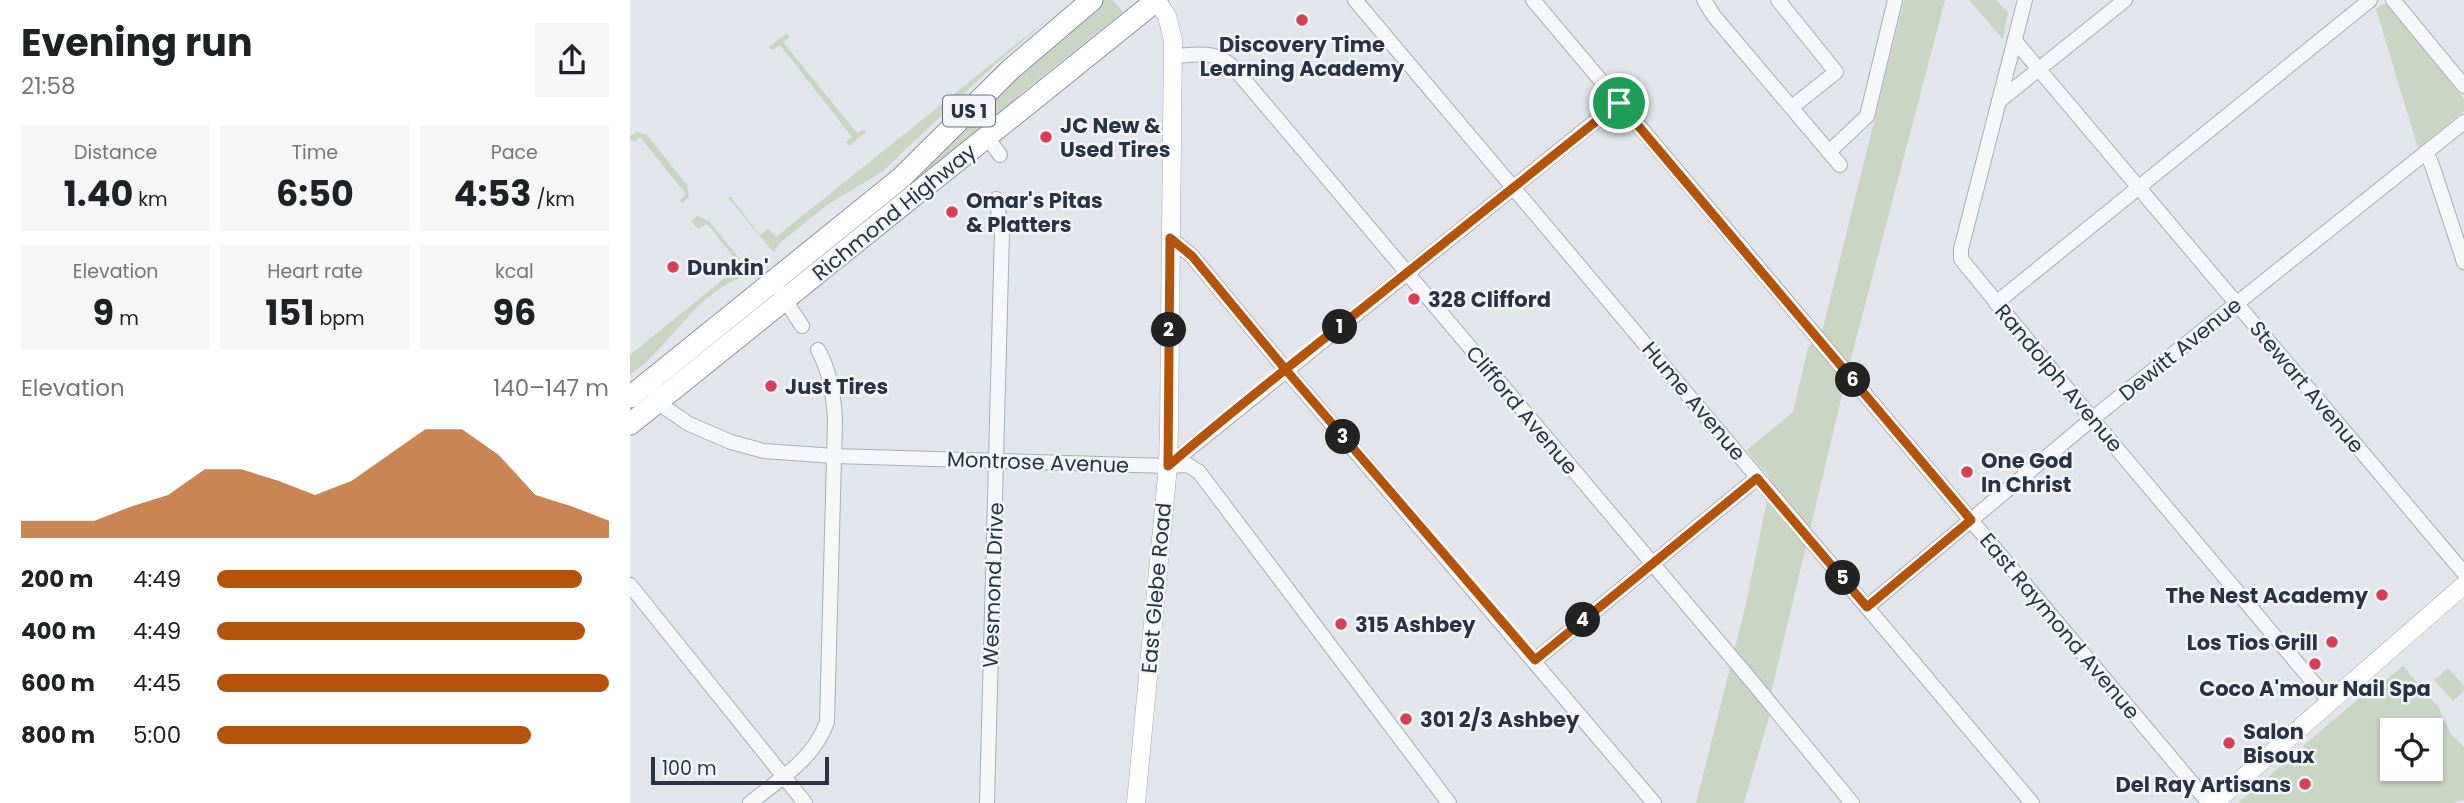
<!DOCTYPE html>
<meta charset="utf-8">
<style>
body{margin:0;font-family:Poppins,sans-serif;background:#f6f6f6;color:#202124;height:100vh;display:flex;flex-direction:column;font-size:26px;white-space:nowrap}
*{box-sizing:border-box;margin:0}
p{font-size:23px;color:#757577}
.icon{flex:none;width:38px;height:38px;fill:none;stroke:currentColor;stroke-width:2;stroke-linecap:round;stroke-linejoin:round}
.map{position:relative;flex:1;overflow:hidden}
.side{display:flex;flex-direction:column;background:#fff;width:630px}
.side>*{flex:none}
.fabs{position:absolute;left:1750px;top:718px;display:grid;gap:14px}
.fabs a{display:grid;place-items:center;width:63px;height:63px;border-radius:0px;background:#fff;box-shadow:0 2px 5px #0004;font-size:35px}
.scale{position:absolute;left:21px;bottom:18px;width:178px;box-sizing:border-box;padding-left:7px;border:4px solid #293346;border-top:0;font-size:19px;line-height:24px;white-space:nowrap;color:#293346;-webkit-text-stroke:5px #f3f5f9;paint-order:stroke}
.pin{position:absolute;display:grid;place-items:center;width:60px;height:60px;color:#fff;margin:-30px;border:4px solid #fff;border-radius:50%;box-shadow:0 2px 7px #0007}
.km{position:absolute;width:35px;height:35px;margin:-18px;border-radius:50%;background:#222;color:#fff;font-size:19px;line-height:35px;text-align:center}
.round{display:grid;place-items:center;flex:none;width:74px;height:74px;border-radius:0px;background:#f6f6f6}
.summary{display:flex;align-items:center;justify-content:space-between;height:119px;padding:0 21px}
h1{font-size:38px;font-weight:700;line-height:52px}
.figures{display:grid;grid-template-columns:repeat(3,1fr);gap:10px;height:119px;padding:7px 21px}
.figures div{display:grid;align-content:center;border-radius:0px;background:#f6f6f6;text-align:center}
.figures b{font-size:35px;font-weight:700}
.figures small{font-size:19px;font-weight:400}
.figures p{font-size:19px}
.chart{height:196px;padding:14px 21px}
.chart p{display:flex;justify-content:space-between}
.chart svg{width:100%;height:126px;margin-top:7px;fill:#b45309;opacity:.7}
ul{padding:0 21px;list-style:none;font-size:23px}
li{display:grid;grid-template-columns:112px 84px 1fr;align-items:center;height:52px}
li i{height:18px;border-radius:9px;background:#b45309}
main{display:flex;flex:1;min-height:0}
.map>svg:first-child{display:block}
.green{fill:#c8d6c3;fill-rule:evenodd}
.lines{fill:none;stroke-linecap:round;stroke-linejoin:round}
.minor-casing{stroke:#a7adb7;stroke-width:16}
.major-casing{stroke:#a1aab9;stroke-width:19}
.highway-casing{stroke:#8893a4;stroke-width:23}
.minor{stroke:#f6f7fa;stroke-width:14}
.major{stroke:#fff;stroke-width:18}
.highway{stroke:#fff;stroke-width:21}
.route-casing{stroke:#fff;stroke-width:14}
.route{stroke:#b45309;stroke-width:9}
.poi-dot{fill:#da3e56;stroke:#f3f5f9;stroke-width:2.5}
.labels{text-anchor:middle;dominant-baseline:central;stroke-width:5;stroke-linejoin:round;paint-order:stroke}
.shield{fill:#f3f5f9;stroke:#666d7c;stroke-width:2}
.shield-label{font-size:19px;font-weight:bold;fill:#293346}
.poi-label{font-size:21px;font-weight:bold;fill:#293346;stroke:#f3f5f9;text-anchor:start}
.street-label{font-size:21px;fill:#293346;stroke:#f3f5f9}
</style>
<main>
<section class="side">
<div class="summary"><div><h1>Evening run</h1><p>21:58</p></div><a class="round"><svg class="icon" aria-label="share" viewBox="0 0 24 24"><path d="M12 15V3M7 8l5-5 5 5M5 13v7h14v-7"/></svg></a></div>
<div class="figures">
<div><p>Distance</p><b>1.40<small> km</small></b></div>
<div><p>Time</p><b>6:50</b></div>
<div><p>Pace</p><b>4:53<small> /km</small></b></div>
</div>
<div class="figures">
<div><p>Elevation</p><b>9<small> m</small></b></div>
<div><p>Heart rate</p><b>151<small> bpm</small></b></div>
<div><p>kcal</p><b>96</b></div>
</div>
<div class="chart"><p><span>Elevation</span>140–147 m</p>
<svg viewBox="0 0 160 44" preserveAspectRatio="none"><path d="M0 44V38L10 38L20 38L30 33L40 29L50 20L60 20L70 24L80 29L90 24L100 15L110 6L120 6L130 15L140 29L150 33L160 38V44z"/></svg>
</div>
<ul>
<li><b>200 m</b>4:49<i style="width:93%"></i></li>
<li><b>400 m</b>4:49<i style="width:94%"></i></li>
<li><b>600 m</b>4:45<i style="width:100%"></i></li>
<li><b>800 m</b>5:00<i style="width:80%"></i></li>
</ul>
</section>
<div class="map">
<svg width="1834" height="803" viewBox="0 0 1834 803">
<rect width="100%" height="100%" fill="#e2e6ec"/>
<g class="green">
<polygon points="473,0 482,0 493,12 389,95 380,110 217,240 255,200 438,29"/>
<polygon points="1274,0 1315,0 1219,366 1141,693 1139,717 1114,803 1066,803 1116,604 1141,480 1117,450 1163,412 1178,348 1193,328"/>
<polygon points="1339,0 1366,0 1378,13 1373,39"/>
<polygon points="1753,4 1759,5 1834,99 1834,111 1788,148 1746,9"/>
<polygon points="425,13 360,69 252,172 197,205 156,238 148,245 144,253 98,198 100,196 130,235 138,229 146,237"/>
<polygon points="157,33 160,37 153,42 227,133 234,129 236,132 219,146 216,142 222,137 150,45 142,50 139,47"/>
<polygon points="7,132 17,135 57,185 59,196 53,203 49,201 56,194 10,137 4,142 0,140 0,136"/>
<path d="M 67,216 L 79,221 L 121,273 L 120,275 C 69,287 41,347 0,375 L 0,355 L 101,273 L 95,265 L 104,257 L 77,224 L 68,229 L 61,221 Z"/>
<path d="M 1773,666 L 1809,708 L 1821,734 L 1834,747 L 1834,800 L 1821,803 L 1608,803 L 1667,752 L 1675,760 L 1681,754 L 1673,746 L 1746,684 L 1755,681 ZM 1762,730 L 1801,730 L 1801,768 L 1762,768 Z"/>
<polygon points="1818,668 1834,686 1834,691 1823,701 1804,680"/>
</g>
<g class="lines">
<g class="minor-casing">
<g id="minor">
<polyline points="725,0 1402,803"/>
<polyline points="903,0 1579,803"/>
<polyline points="1074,0 1084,16 1210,165"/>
<polyline points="1148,0 1206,72 1162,107"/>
<polyline points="1395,0 1331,249 1331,259 1462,419 1699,701"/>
<polyline points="1763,0 1834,86"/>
<polyline points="1385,41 1834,573"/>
<path d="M 543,56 C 567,55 586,49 605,69 L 1125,685 L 1222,803"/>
<polyline points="1369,101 1495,0"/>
<polyline points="357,137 370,155"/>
<polyline points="1199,152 1237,116 1265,0"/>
<polyline points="1796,152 1802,165 1834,262"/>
<polyline points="540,238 562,256 656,370 1024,803"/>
<polyline points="150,292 172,326"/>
<polyline points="1366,303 1740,0"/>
<polyline points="18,383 37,409 59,424 101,442 134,451 204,456 538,466 988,103"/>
<polyline points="538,466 558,465 569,472 819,803"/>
<polyline points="0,585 175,803"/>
<polyline points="1237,607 1462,419 1834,122"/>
<polyline points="905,660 1127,478"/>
<path d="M 120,803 C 151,778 183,760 197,722 L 205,421 C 204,397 200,371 188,350"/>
<polyline points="357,803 372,232 366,199"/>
</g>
</g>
<g class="major-casing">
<g id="major">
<polyline points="506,803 538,466 539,426 543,40 537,16 526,0"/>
<polyline points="1584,803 1834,585"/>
</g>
</g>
<g class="highway-casing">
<g id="highway">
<polyline points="0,397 271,178 381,69 462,0"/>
<polyline points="0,424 527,0"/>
</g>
</g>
<use href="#minor" class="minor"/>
<use href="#major" class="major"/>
<use href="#highway" class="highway"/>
</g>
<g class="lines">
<g class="route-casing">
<path id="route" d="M 989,103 C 907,168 826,234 744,299 C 675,354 605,408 538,466 L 540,238 L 562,256 L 656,370 L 905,660 L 1127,478 L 1237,607 L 1341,520 L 989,103"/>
</g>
<use href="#route" class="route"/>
</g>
<g class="poi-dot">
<circle cx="672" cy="20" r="7"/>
<circle cx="416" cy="137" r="7"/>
<circle cx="322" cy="212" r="7"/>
<circle cx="43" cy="267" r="7"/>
<circle cx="784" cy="299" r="7"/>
<circle cx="141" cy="386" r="7"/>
<circle cx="1337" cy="472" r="7"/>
<circle cx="1752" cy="595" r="7"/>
<circle cx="711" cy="624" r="7"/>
<circle cx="1702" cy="642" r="7"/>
<circle cx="1685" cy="664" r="7"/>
<circle cx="776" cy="719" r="7"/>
<circle cx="1599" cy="743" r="7"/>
<circle cx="1675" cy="784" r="7"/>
</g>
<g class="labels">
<rect class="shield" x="313" y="95.5" width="52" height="31" rx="5"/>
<g class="shield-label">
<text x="339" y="111">US 1</text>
</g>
<g class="poi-label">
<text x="672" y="44" text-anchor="middle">Discovery Time<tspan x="672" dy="24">Learning Academy</tspan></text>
<text x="430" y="125">JC New &amp;<tspan x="430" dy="24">Used Tires</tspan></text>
<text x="336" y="200">Omar's Pitas<tspan x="336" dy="24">&amp; Platters</tspan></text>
<text x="57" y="267">Dunkin'</text>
<text x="798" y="299">328 Clifford</text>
<text x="155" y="386">Just Tires</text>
<text x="1351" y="460">One God<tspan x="1351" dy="24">In Christ</tspan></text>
<text x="1738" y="595" text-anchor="end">The Nest Academy</text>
<text x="725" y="624">315 Ashbey</text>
<text x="1688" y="642" text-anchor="end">Los Tios Grill</text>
<text x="1685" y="688" text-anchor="middle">Coco A'mour Nail Spa</text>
<text x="790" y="719">301 2/3 Ashbey</text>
<text x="1613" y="731">Salon<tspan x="1613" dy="24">Bisoux</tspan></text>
<text x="1661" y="784" text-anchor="end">Del Ray Artisans</text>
</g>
<g class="street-label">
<text transform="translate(264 212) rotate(-39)">Richmond Highway</text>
<text transform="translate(1550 349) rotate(-39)">Dewitt Avenue</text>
<text transform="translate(1429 378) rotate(50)">Randolph Avenue</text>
<text transform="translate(1677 387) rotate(50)">Stewart Avenue</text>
<text transform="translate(1064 401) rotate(50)">Hume Avenue</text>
<text transform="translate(892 410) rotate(50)">Clifford Avenue</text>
<text transform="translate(408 462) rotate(2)">Montrose Avenue</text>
<text transform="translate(363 585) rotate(-88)">Wesmond Drive</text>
<text transform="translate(526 588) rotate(-85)">East Glebe Road</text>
<text transform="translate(1430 626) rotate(50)">East Raymond Avenue</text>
</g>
</g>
</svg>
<div class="fabs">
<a><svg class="icon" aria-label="locate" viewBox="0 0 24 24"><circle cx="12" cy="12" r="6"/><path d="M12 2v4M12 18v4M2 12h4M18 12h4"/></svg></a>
</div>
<div class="scale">100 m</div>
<div class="pin" style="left:989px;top:103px;background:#1e9e55"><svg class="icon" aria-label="arrive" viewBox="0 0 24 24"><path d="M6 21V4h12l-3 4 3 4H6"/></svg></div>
<b class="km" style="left:710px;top:327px">1</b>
<b class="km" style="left:539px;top:330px">2</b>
<b class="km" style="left:713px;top:437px">3</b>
<b class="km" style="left:953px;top:620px">4</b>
<b class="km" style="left:1213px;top:578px">5</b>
<b class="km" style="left:1223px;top:380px">6</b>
</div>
</main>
